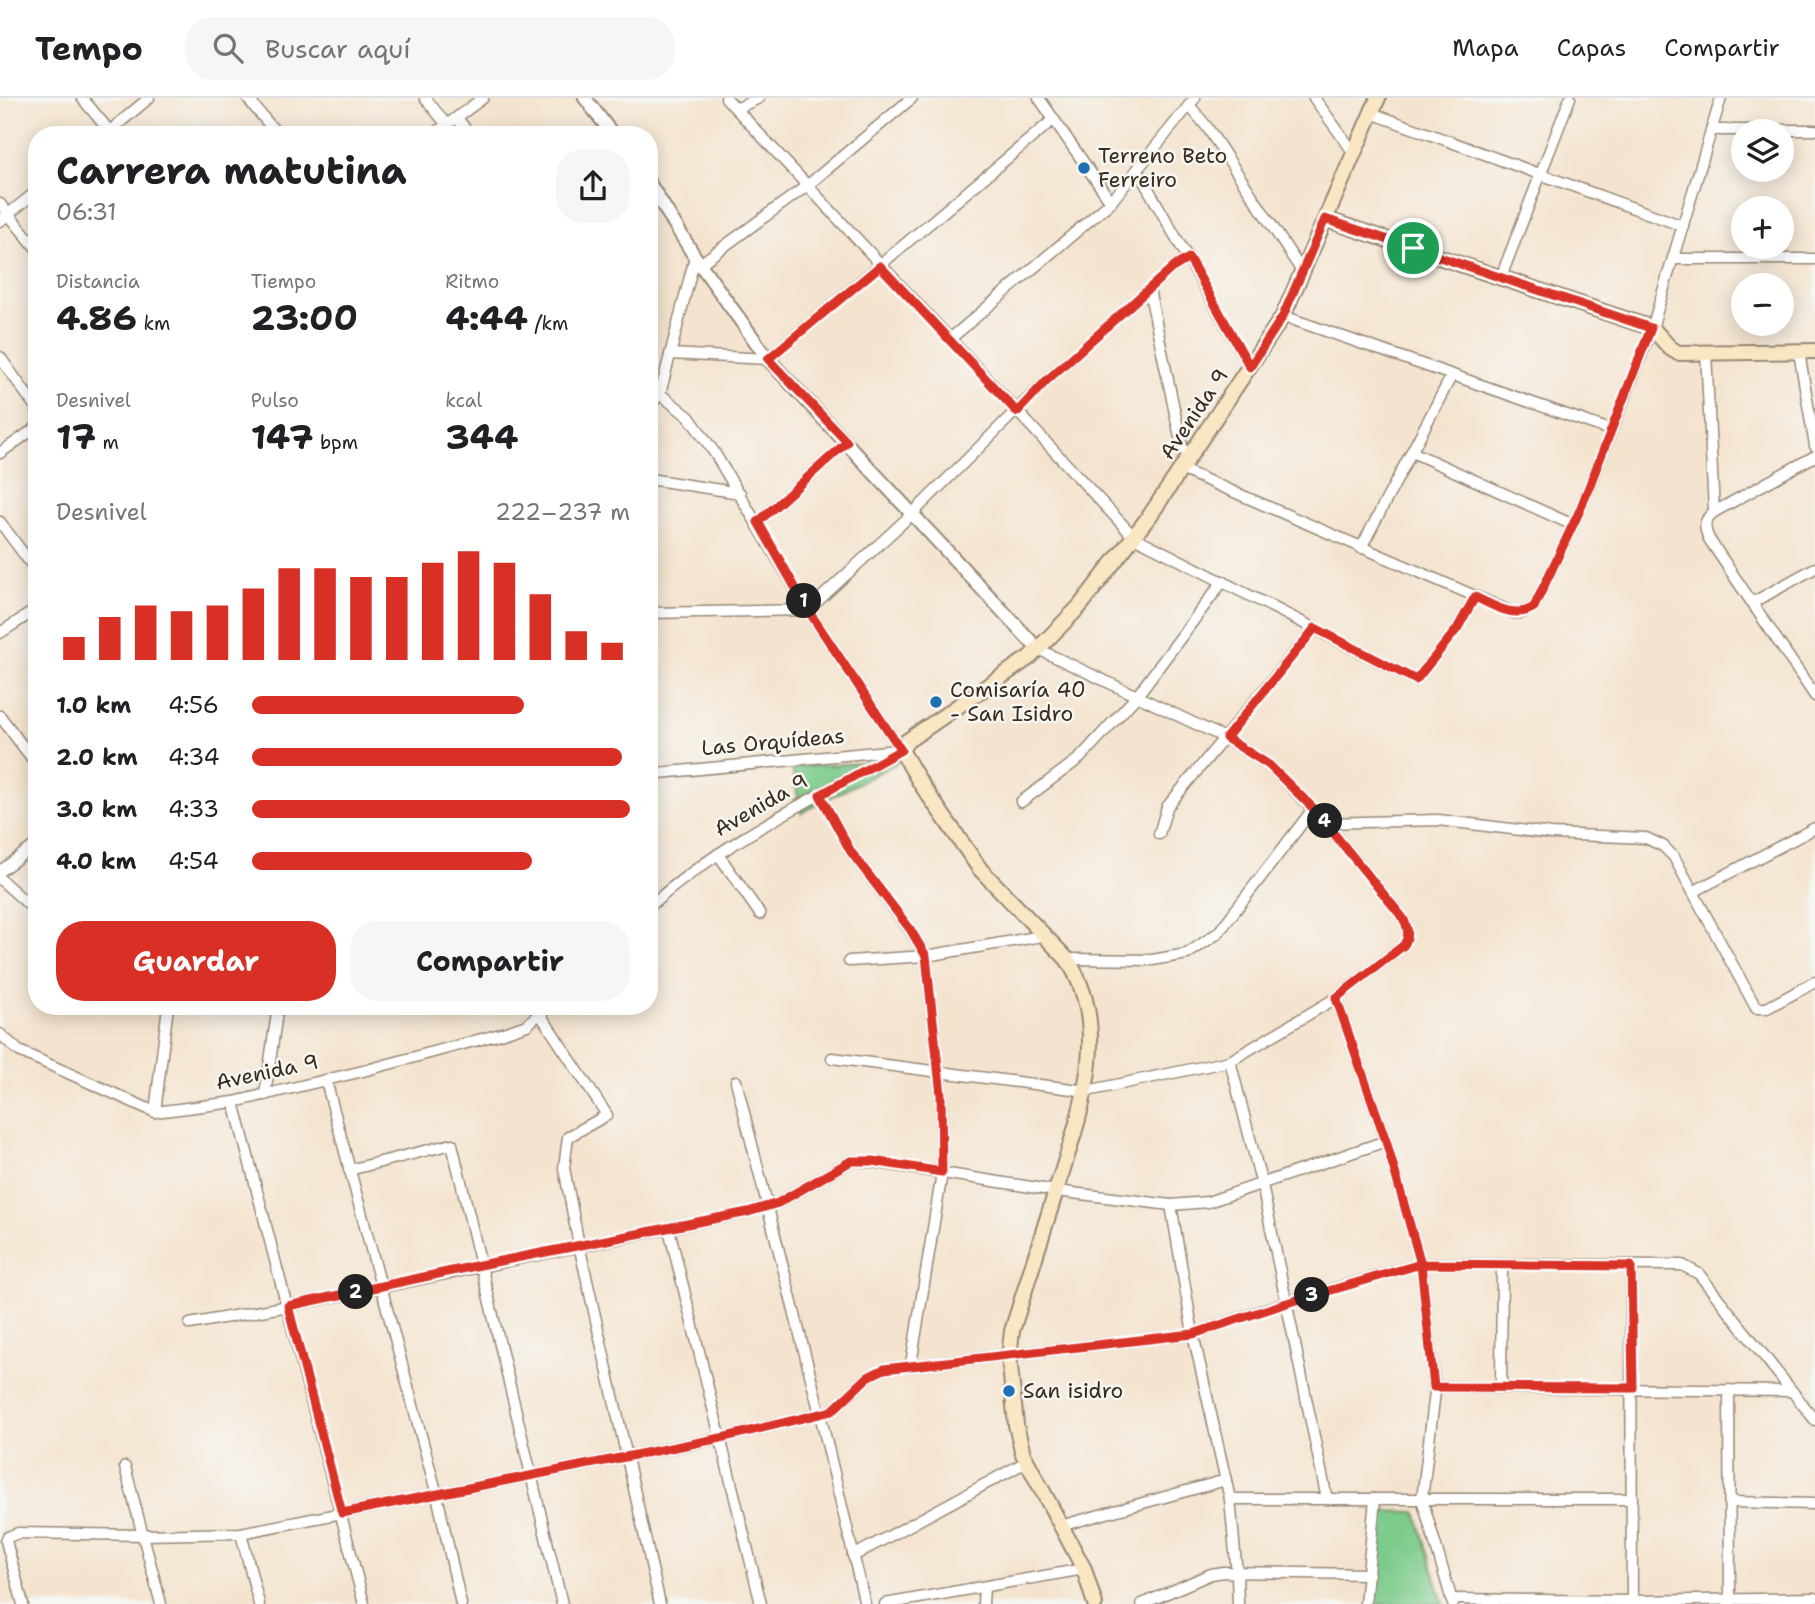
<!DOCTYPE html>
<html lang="es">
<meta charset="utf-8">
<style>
body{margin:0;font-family:"Shantell Sans",sans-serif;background:#f6f6f6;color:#202124;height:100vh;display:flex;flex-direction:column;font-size:26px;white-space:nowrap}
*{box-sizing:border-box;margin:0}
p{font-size:23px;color:#757577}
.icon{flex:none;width:38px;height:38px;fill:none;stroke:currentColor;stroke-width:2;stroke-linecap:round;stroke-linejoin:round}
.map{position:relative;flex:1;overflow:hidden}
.drawer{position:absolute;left:28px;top:28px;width:630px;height:889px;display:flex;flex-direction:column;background:#fff;border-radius:28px;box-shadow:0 4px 18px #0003}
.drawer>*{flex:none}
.buttons{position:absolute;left:1731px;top:21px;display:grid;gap:14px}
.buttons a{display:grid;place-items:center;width:63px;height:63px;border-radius:50%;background:#fff;box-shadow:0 4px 18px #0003;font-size:35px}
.pin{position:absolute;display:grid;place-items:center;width:60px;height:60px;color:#fff;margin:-30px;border:4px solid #fff;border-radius:50%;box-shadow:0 2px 7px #0007}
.km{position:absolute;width:35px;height:35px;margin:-18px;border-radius:50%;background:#222;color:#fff;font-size:19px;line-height:35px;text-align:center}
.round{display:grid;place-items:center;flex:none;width:74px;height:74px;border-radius:28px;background:#f6f6f6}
.summary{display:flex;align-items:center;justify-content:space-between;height:119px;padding:0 28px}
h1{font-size:38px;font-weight:700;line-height:52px}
.figures{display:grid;grid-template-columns:repeat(3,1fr);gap:10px;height:119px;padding:7px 28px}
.figures div{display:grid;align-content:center}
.figures b{font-size:35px;font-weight:700}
.figures small{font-size:19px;font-weight:400}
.figures p{font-size:19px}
.chart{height:196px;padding:14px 28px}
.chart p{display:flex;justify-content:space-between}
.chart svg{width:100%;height:126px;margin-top:7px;stroke:#d93025;stroke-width:6}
.button{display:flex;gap:14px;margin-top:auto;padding:14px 28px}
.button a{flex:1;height:80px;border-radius:28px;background:#d93025;color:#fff;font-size:28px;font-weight:700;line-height:80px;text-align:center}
.button a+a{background:#f6f6f6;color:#202124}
ul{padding:0 28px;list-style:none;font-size:23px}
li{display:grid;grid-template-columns:112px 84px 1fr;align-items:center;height:52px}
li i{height:18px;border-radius:9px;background:#d93025}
header{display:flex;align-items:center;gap:42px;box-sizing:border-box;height:98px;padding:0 35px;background:#fff;border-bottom:2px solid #e0e0e0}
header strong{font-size:33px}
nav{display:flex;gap:38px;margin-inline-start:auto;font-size:24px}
.search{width:490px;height:63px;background:#f6f6f6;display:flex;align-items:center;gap:18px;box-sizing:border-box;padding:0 24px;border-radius:28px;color:#757577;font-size:26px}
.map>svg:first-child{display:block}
.green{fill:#7bcb8b;stroke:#5b7a54;stroke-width:2}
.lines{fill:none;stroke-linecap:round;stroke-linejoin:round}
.minor-casing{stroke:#988776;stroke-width:13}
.tertiary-casing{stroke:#988776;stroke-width:16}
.secondary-casing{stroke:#988776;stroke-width:18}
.minor{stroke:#fff;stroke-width:10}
.tertiary{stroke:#fff;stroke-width:12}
.secondary{stroke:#f9e7c3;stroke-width:14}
.route-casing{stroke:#fff;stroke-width:14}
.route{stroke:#d93025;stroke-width:9}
.poi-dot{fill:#1f6fb2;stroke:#f6f6f2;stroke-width:2.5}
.labels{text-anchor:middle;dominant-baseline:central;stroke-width:5;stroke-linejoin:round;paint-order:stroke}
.poi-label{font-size:21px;fill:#3b2a1e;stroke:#f6f6f2;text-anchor:start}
.street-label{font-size:21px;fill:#3b2a1e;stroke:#f6f6f2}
</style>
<header>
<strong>Tempo</strong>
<div class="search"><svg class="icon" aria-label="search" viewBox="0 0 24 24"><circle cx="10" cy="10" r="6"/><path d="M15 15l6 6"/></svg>Buscar aquí</div>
<nav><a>Mapa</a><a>Capas</a><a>Compartir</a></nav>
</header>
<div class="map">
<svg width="1815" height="1506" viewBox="0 0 1815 1506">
<rect width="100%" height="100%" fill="#f6f6f2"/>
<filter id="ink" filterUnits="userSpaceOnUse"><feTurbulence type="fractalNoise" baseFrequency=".0143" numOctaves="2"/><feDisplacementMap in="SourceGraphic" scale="14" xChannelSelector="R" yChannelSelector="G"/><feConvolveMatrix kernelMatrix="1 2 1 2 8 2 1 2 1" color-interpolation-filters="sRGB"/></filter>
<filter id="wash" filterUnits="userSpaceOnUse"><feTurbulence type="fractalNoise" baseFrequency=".00686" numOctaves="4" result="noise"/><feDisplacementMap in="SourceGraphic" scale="28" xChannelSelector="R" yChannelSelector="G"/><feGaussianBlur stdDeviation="1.57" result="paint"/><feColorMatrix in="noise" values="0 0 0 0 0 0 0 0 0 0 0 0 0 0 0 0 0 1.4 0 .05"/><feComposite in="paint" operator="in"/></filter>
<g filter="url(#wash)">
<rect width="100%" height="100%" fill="#f4e4cf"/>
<g class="green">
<polygon points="900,663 801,715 792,669"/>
<polygon points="1381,1413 1416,1414 1443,1506 1371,1506"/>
</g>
</g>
<g filter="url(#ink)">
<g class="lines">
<g class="minor-casing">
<g id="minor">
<polyline points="82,0 112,36"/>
<polyline points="247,0 278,37"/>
<polyline points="425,0 447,27"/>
<polyline points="726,0 1134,439 1416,582 1457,531 1475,499"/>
<polyline points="1039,0 1111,104"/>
<polyline points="1314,0 1354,55"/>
<polyline points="1189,7 1207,29 1303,175"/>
<polyline points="736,11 759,0"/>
<polyline points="1371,15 1683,128"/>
<polyline points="457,20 470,37"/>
<polyline points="1711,32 1815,32"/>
<polyline points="105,37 149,0"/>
<polyline points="433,37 483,0"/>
<polyline points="1138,73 1250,269"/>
<polyline points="0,106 37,151"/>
<polyline points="0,123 37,93"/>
<polyline points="1673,161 1815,161"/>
<polyline points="700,166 808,87 912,0"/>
<polyline points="1501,179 1570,0"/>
<polyline points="1149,191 1182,349 1190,361"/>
<polyline points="1283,218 1610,332"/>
<polyline points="950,241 1111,104 1195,0"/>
<polyline points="1706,254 1714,414"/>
<polyline points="1799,254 1815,348"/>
<polyline points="670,256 768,261 1054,21"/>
<polyline points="0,259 37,311"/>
<polyline points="649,280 660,296 689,319 714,354 808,512 901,652"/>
<polyline points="649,309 660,296 695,159"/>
<polyline points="1412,354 1573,427"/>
<polyline points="0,355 37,329"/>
<path d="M 1815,358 L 1714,414 C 1703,422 1704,430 1709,441 L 1815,598"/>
<polyline points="1183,372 1514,515 1522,515 1534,509 1580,412 1652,230 1721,0"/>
<polyline points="649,381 740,395"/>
<polyline points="0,424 37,474"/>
<polyline points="758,424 847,344"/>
<polyline points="1361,450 1452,277"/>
<polyline points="1752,505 1815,470"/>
<polyline points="649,515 808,512 913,415 1046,283 1172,170 1189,160"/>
<polyline points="0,535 37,511"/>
<polyline points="0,618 37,667"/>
<polyline points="649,676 897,652"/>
<polyline points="820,697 851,754 910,832 926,858 941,997 942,1075 911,1266"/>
<polyline points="1021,704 1080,660 1136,599 1223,483"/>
<polyline points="1326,725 1438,722 1552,736 1646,740 1663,748 1674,759 1756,910 1767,910 1815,884"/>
<polyline points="1159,736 1167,709 1315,530"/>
<polyline points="718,756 760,816"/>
<polyline points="0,773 37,746"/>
<polyline points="0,781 37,814"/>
<polyline points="1693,794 1815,730"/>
<path d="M 649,809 C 723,743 815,700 901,652"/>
<polyline points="1067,861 1152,862 1187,856 1218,835 1313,711"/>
<polyline points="849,863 926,858 1042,838"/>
<polyline points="1336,900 1386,1043 1421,1166 1435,1294 1422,1401 1453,1506"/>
<polyline points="540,916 607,1017 568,1039 564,1070 579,1147 660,1506"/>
<polyline points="0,936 19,953 155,1014 234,1004 363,973 500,936 527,927 547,908"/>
<path d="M 832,960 L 1087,993 L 1230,963 L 1336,900 L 1404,847 C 1410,837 1408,830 1403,820 L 1326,725 L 1269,667 L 1225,640 L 1038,551"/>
<polyline points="1230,963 1262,1087 1327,1401"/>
<polyline points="326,983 437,1397 461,1506"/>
<polyline points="736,983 820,1316 865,1506"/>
<polyline points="265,997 278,908"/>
<polyline points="234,1004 364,1506"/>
<polyline points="155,1014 168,908"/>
<polyline points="349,1072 452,1046 562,1506"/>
<polyline points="1171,1107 1193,1236 1230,1401 1237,1476 1238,1506"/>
<polyline points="669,1131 761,1506"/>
<polyline points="1631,1168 1632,1506"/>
<polyline points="190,1226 288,1208 748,1114 778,1105 851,1063 873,1064 1056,1093 1171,1107 1208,1104 1386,1043"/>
<polyline points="1434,1289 1791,1293"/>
<polyline points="1501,1289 1502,1168"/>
<polyline points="1729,1292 1730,1505"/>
<polyline points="125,1369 161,1506"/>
<polyline points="1230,1401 1632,1401"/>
<polyline points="1730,1404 1815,1406"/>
<polyline points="1060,1428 1226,1382"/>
<polyline points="241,1435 259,1506"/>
<polyline points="853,1458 1026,1364"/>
<polyline points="1451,1501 1632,1503 1815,1500"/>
<polyline points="23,1506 6,1443 8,1439 18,1435 144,1437 241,1435 721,1340 832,1313 868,1279 884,1271 1193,1236 1287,1204 1421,1166 1682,1167 1699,1176 1815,1322"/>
<polyline points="885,1506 1084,1471"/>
<polyline points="983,1506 984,1489"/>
<polyline points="1142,1506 1211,1476 1223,1474 1369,1476"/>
<polyline points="1365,1506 1375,1401"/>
</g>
</g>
<g class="tertiary-casing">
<g id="tertiary">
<polyline points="585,0 613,37"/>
<polyline points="649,85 695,159 768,261 1038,551"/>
</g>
</g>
<g class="secondary-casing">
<g id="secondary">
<polyline points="1325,121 1652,230 1670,250 1678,255 1815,253"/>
<path d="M 1095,1506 L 1084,1471 L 1023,1356 L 1016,1327 L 1009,1258 L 1012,1233 C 1026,1188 1040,1144 1054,1099 C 1077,1024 1115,934 1067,861 L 980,771 L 921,686 L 901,652 L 907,643 L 1030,559 L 1080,508 L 1151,416 L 1283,218 L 1378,0"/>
</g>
</g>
<use href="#minor" class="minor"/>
<use href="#tertiary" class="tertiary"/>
<use href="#secondary" class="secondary"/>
</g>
</g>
<g class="lines" filter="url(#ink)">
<g class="route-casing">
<path id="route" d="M 1413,150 L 1325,121 L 1283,218 L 1250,269 L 1189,160 L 1172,170 L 1046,283 L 1017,314 L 880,168 L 768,261 L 847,344 L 758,424 L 808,512 L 901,652 L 820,697 L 851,754 L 910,831 L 926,858 L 941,997 L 942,1074 L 873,1063 L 851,1063 L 778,1105 L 748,1114 L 480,1167 L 288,1208 L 342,1415 L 721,1340 L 832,1313 L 868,1279 L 884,1271 L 1193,1236 L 1287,1205 L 1421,1166 L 1434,1289 L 1633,1290 L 1631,1168 L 1421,1166 L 1386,1043 L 1336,900 L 1404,847 C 1410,837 1408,830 1403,820 L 1313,710 L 1269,667 L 1226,640 L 1315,530 L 1416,582 L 1457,531 L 1475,499 C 1493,507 1515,522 1534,509 L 1580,412 L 1651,230 L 1413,150"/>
</g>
<use href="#route" class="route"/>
</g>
<g class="poi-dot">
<circle cx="1084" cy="70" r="7"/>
<circle cx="936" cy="604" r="7"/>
<circle cx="1009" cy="1293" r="7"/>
</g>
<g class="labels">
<g class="poi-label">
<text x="1098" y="58">Terreno Beto<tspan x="1098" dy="24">Ferreiro</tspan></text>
<text x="950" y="592">Comisaría 40<tspan x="950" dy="24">- San Isidro</tspan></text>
<text x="1023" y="1293">San isidro</text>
</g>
<g class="street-label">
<text transform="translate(1194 316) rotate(-56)">Avenida 9</text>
<text transform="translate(773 644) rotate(-5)">Las Orquídeas</text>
<text transform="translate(761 707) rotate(-30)">Avenida 9</text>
<text transform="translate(267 974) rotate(-12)">Avenida 9</text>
</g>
</g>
</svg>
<div class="buttons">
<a><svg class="icon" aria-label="layers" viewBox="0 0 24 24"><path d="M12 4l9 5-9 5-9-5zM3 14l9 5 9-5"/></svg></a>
<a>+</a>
<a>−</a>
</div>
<div class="pin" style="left:1413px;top:150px;background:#1e9e55"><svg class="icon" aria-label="arrive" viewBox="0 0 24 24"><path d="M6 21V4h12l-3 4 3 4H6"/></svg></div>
<b class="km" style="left:804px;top:503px">1</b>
<b class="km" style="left:356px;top:1194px">2</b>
<b class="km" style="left:1312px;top:1197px">3</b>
<b class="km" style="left:1325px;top:723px">4</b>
<section class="drawer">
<div class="summary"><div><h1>Carrera matutina</h1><p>06:31</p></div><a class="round"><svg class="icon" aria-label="share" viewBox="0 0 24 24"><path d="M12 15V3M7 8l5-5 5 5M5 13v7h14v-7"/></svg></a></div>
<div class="figures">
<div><p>Distancia</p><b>4.86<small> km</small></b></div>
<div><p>Tiempo</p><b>23:00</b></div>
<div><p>Ritmo</p><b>4:44<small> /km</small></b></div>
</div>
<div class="figures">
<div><p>Desnivel</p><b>17<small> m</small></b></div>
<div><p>Pulso</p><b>147<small> bpm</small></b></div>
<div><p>kcal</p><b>344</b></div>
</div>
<div class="chart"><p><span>Desnivel</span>222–237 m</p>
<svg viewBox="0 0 160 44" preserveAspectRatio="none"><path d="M5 44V36M15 44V29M25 44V25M35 44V27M45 44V25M55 44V19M65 44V12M75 44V12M85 44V15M95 44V15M105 44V10M115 44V6M125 44V10M135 44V21M145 44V34M155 44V38"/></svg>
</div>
<ul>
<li><b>1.0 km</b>4:56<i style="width:72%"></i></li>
<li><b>2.0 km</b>4:34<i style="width:98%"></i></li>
<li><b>3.0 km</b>4:33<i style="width:100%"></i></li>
<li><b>4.0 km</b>4:54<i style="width:74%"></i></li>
</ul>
<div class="button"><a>Guardar</a><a>Compartir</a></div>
</section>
</div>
